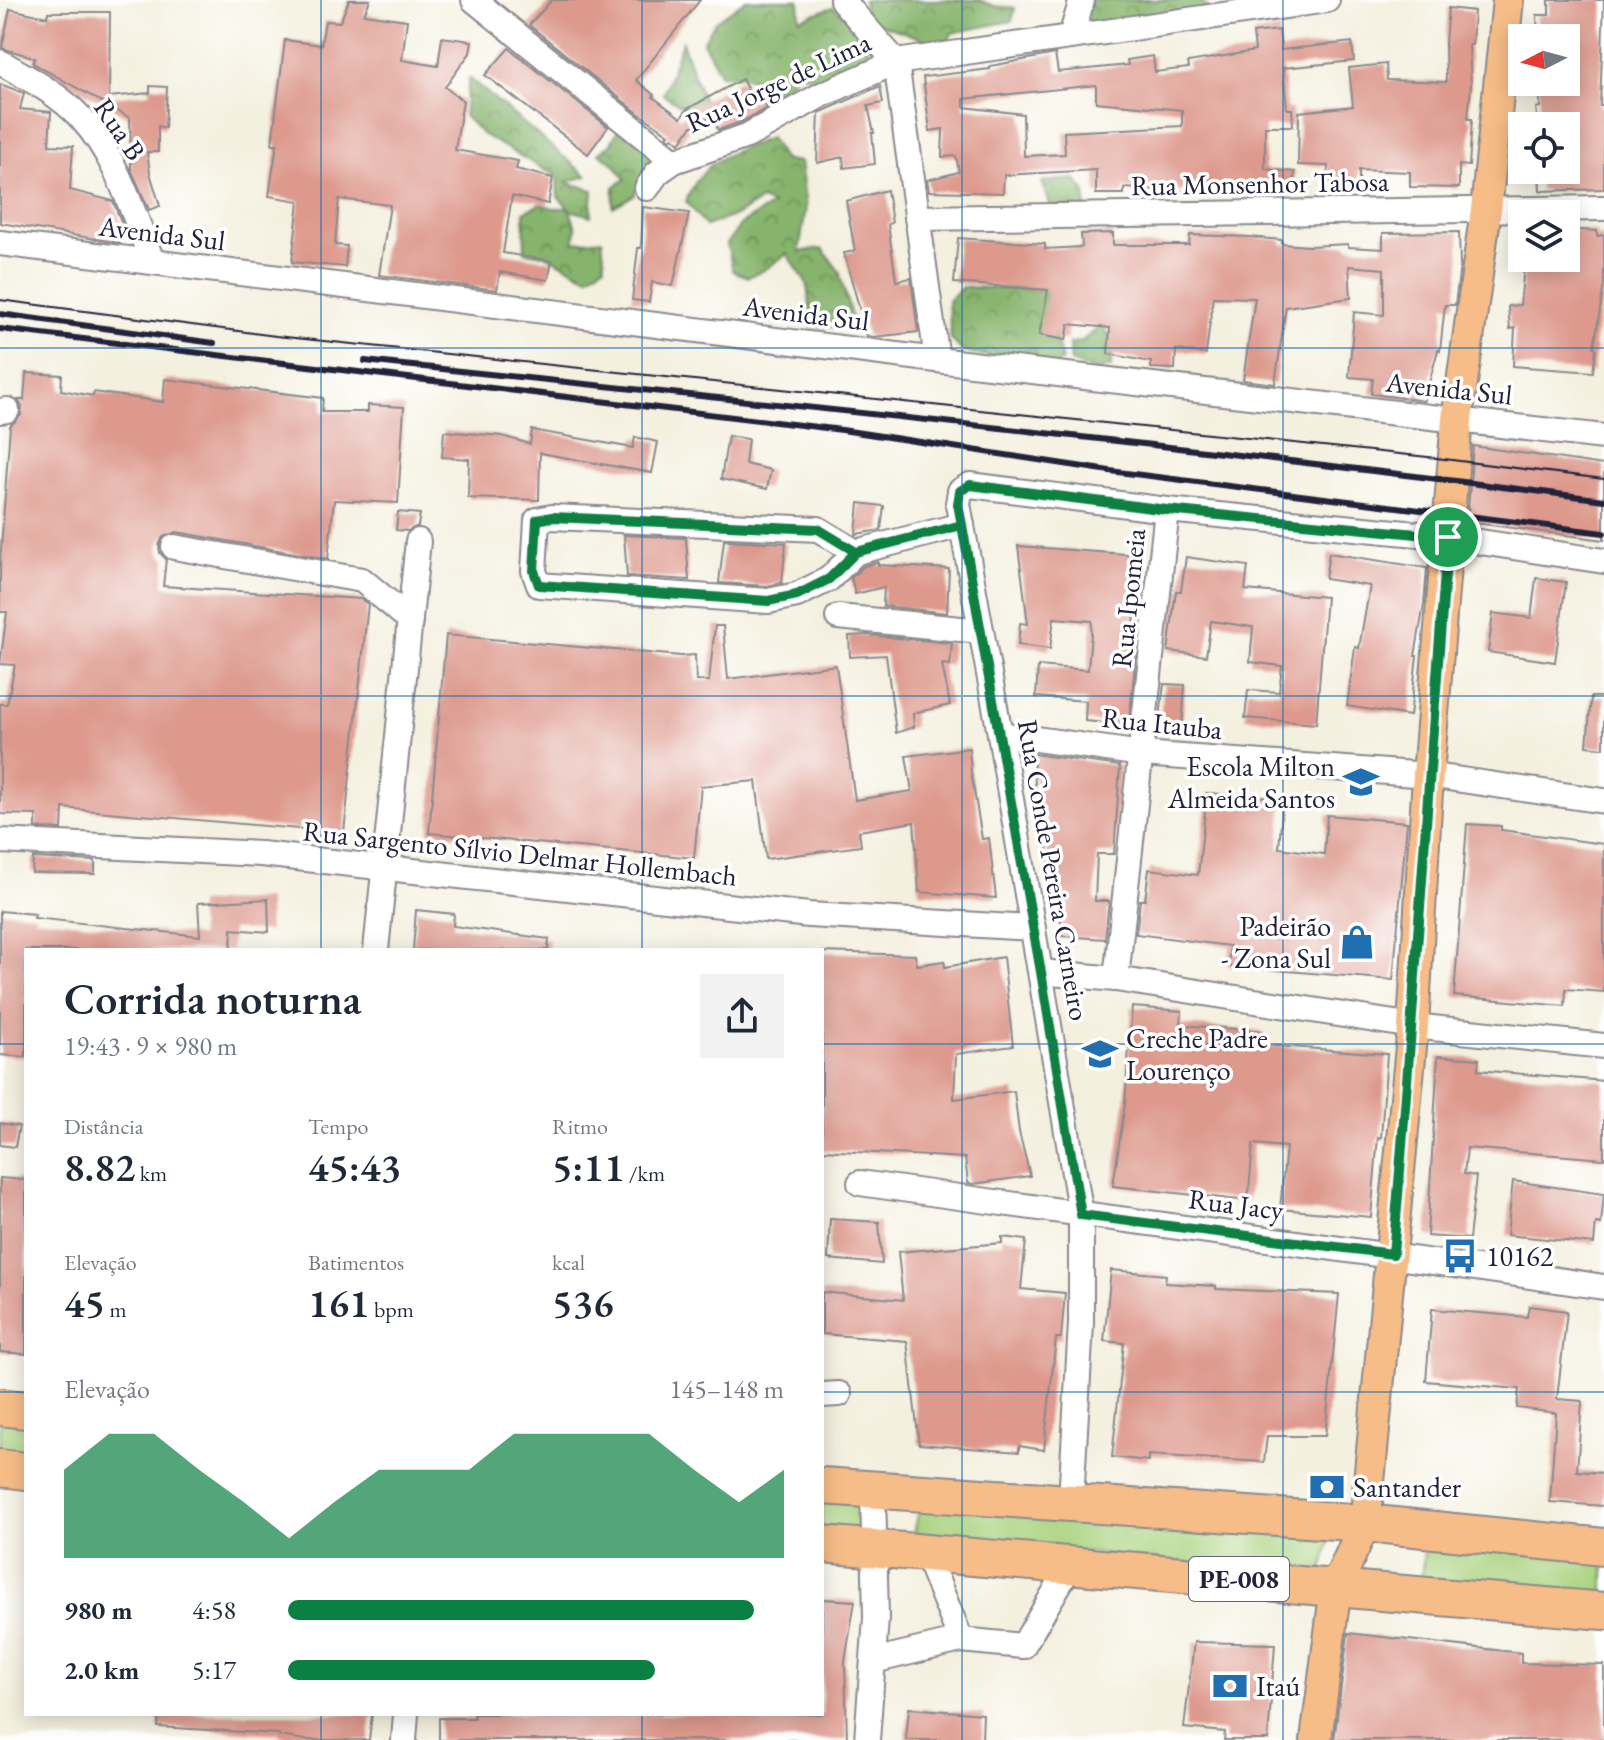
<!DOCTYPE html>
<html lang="pt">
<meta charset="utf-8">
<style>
body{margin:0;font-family:"EB Garamond",serif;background:#f2f2f3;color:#1f2937;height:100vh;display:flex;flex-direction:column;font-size:30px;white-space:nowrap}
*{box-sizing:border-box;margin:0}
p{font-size:26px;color:#747a83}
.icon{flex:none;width:44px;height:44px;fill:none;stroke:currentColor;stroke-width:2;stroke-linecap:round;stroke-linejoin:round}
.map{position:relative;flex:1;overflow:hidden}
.sheet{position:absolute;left:24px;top:948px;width:800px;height:768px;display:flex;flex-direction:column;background:#fff;border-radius:0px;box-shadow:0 4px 20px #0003}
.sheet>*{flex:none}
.needle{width:52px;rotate:264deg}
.buttons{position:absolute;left:1508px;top:24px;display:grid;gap:16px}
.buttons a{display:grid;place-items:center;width:72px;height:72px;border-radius:0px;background:#fff;box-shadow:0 4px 20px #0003;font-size:40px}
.pin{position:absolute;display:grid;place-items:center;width:68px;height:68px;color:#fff;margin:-34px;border:4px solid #fff;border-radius:50%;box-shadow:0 2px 8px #0007}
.round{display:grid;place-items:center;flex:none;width:84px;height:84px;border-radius:0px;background:#f2f2f3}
.head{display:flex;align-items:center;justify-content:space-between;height:136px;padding:0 40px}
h1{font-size:44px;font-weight:600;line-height:60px}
.metrics{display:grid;grid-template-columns:repeat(3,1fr);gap:12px;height:136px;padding:8px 40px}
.metrics div{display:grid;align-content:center}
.metrics b{font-size:40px;font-weight:600}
.metrics small{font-size:22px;font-weight:400}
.metrics p{font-size:22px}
.chart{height:224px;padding:16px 40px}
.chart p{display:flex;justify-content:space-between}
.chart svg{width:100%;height:144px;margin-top:8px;fill:#0b8043;opacity:.7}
ul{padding:0 40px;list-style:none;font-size:26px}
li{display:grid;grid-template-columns:128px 96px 1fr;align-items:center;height:60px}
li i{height:20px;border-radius:10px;background:#0b8043}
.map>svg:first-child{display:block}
.grass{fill:#a8d27d;stroke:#657a5c;stroke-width:2}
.forest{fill:url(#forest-crowns);stroke:#546b54;stroke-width:2}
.building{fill:#dd998c;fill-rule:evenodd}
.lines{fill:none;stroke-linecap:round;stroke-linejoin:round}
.minor-casing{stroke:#8b898d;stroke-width:28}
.major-casing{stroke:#8b898d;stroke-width:34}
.highway-casing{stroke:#8b898d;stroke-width:40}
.minor{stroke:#fff;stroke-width:24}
.major{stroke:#f7bd88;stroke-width:30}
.highway{stroke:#f7bd88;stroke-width:36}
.tram{stroke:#22223b;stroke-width:2}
.rail{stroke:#22223b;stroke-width:6}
.route-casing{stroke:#fff;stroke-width:16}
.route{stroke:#0b8043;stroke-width:10}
.grid{fill:none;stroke:#1f6fb2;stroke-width:2;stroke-opacity:0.55}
.labels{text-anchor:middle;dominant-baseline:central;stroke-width:7;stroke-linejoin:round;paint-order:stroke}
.shield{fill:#fff;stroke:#646476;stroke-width:2}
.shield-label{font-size:26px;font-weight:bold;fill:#22223b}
.street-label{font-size:28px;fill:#22223b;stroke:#fff}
.poi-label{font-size:28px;fill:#22223b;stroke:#fff;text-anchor:start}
</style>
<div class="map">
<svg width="1604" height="1740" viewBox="0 0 1604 1740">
<defs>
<pattern id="forest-crowns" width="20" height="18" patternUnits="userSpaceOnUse" patternTransform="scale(2)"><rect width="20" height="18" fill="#86b46c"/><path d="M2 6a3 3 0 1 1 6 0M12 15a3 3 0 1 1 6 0" fill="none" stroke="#6d925a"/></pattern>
</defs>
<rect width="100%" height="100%" fill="#fff"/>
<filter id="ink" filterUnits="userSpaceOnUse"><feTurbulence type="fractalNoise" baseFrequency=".0125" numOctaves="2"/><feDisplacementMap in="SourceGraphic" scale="16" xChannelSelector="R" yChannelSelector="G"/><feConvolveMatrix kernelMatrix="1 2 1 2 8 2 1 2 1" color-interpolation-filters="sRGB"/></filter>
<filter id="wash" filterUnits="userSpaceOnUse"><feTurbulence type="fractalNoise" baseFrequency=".006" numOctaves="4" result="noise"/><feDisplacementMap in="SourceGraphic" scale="32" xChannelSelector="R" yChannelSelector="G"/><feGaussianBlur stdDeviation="1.8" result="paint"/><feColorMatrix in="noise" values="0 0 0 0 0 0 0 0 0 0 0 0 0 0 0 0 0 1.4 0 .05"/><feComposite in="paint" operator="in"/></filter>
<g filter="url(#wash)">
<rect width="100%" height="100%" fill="#f4f0df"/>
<g class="grass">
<polygon points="0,1419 26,1423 26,1463 0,1460"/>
<polygon points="822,1496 867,1508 866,1538 822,1535"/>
<polygon points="920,1505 1330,1538 1321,1577 914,1534"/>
<polygon points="1425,1541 1604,1562 1604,1602 1421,1581"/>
</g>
<g class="forest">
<path d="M 746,0 L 799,0 L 800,19 L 833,7 L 863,30 L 871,59 L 821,79 L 797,73 L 785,92 L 787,109 L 772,111 C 755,78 759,76 721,75 L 703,42 L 715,22 Z"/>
<polygon points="863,0 979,0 994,6 1015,8 1012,21 952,33 946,48 901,31 866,21"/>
<polygon points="1089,0 1199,0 1210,9 1081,28"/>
<polygon points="682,42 706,108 692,113 663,94"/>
<polygon points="469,78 587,176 566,182 593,190 591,216 570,210 576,228 574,242 602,239 605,265 588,277 546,255 525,252 524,212 540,204 554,208 569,208 558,197 557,177 482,134 464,116"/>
<polygon points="620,127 653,155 634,195 613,207 614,187 625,179 614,164 599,153 610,145"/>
<path d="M 770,138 L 784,160 L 800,162 L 806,208 L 799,252 L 822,248 L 839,271 L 854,327 L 812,327 L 807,284 L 787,254 L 764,270 L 748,277 L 733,271 L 727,244 L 741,224 L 772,205 L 761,200 L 739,214 L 706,226 L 686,201 C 702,160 731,152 770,138 Z"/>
<polygon points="1075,179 1085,191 1086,208 1051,207 1042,182"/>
<polygon points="962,287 1051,290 1049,314 1062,360 1053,369 962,351 951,339 948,301"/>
<polygon points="1102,325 1113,343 1111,367 1095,372 1071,362 1069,344 1082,341"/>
</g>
<g id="blocks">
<g class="building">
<polygon points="349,0 370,0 364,14 407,20 402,60 438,66 442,37 472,41 470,53 445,87 463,101 455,150 518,161 516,169 553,178 548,204 512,196 503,253 552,261 548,280 500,272 497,290 379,275 390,205 339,199 335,245 347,246 345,267 292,262 299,201 269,196 277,144 272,144 285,40 321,45 325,21 340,22"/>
<polygon points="552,0 700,0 636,80 654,95 653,97 681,118 687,109 742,79 753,100 761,96 767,108 741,122 718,130 712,116 691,127 680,143 673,137 670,139 667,136 669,134 638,113 529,25"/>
<polygon points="1549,0 1604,0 1600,106 1604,106 1604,189 1540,191 1539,170 1566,170 1565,121 1538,124 1536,108 1540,107 1539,82 1566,82 1566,38 1538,38 1537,15 1549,15"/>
<polygon points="1448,8 1474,11 1472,45 1469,45 1471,85 1468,119 1472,119 1469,166 1459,165 1459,188 1410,187 1410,172 1359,170 1359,188 1327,187 1328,166 1298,165 1299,112 1353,106 1349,68 1386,64 1387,80 1446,82 1445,43"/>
<polygon points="10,9 47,17 48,12 110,12 109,97 150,93 150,86 167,87 165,128 158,126 158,152 147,152 150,173 160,206 149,210 131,169 130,118 33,63 35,58 2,48"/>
<path d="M 1279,30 L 1281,50 L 1352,42 L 1354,61 L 1283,68 L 1287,109 L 1292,109 L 1293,126 L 1265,126 L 1265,169 L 1295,172 L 1293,192 L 1190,185 L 1190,192 L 1124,188 L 1124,194 L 1096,194 L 1096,170 L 1004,175 L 1003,193 L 929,191 L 927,180 L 959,172 L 956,156 L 942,157 L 943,129 L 930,131 L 923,77 L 990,69 L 990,66 L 1055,54 L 1058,72 L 1128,65 L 1127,60 L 1153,56 L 1155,72 L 1189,68 L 1188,62 L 1255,51 L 1253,33 ZM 1096,85 L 1096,102 L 1182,110 L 1182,126 L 1064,132 L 1065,154 L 1024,156 L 1023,114 L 964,107 L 964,99 Z"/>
<polygon points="509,48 608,127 588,154 485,75"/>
<polygon points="0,84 24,93 20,109 51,112 49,145 73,146 70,190 113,201 124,229 120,243 0,223"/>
<polygon points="880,86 883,103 868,106 874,133 872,133 875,164 844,168 843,157 817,163 819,113"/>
<polygon points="887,190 892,223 888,224 896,281 911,278 918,332 874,337 867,336 844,253 855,251 846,201"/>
<polygon points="643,207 689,213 673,286 652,282 649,302 632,300 638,248 641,248"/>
<polygon points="1566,229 1597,231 1597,236 1604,235 1604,285 1594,347 1596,348 1593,372 1513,366 1515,328 1510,329 1508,306 1520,305 1524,267 1522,258 1566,258"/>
<polygon points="1459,232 1460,266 1455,305 1445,305 1440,351 1438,350 1424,401 1371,394 1373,379 1349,377 1354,312 1384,315 1384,269 1349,266 1351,298 1286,307 1275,384 1243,380 1255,298 1213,297 1206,354 1176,350 1175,369 1151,368 1151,362 1108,354 1110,328 1069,324 1066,340 1039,335 1048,290 954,283 958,238 1045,244 1045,249 1082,247 1081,234 1113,233 1113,245 1189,245 1190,235 1250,237 1282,240 1282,244 1309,246 1348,244 1348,247 1383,249 1383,233"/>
<polygon points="26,373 62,375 61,390 93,396 94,392 163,402 165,379 323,398 322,412 368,412 368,405 404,407 398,503 334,500 328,559 177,532 163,537 159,545 160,553 166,559 163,586 361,599 368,604 344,833 63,808 62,829 36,828 36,815 0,814 0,704 7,704 15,665 0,664 7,612 0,612 0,562 10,426 21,415 22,407 18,400 24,400"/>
<polygon points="532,430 633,448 635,437 658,442 652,473 540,453 539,500 468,498 469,459 442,457 444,431 502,436 530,444"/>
<polygon points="728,436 748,439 745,464 771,470 767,489 721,479"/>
<polygon points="1473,446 1604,465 1604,540 1467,522"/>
<polygon points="859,503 884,506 881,530 856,534"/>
<polygon points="398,512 420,514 418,526 408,531 396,530"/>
<polygon points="624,535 686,538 689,580 627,576"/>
<polygon points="724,540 786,543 782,583 767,586 719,583"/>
<polygon points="1018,546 1137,555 1134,632 1138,632 1129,725 1085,721 1086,701 1036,697 1038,666 1088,670 1092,621 1054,618 1050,649 1018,645 1020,623 1028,624"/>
<polygon points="1329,553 1427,568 1424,604 1415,656 1417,656 1410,716 1347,706 1355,647 1359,648 1370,586 1325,579"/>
<polygon points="1186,557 1248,566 1245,590 1326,597 1316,724 1245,718 1248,690 1279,692 1282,666 1250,662 1253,627 1211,621 1206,656 1168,651 1176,591 1181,591"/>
<polygon points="878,562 878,565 949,569 947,613 883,606 884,587 855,594 851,578 864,566"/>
<polygon points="1536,578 1566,582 1555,662 1488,652 1493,613 1531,618"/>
<polygon points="715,626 723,626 728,679 836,665 855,800 912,791 906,756 969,748 971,772 982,839 989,838 996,898 919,892 914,822 859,831 861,846 766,859 756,781 701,786 694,858 429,833 446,635 681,656 695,655 696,681 709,681"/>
<polygon points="867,635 952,643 950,665 942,664 950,705 913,713 914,727 896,733 886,655 850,657 849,636"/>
<polygon points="1164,684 1185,685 1182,728 1159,726"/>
<polygon points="1591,697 1604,697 1604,748 1587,746"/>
<polygon points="1033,754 1120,766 1114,854 1097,854 1095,901 1109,901 1105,939 1061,936 1060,885 1049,885 1046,814 1037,813"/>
<polygon points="1207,793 1283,798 1279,848 1324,854 1327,815 1407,822 1393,980 1228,966 1230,946 1136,934 1140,900 1145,900 1149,869 1198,875"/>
<polygon points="1467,824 1501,826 1501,830 1604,844 1604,992 1566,989 1565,1006 1454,996"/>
<polygon points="33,858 95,861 95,874 32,873"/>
<polygon points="268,899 269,932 232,929 231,950 26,950 26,1057 0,1055 0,911 35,914 34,918 200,936 198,903"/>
<polygon points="416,910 454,914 453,926 549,939 548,950 413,950"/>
<polygon points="822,952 915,955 917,965 944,961 945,967 1003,957 1013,1046 956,1054 954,1099 1014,1091 1019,1132 1030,1176 973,1184 968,1183 965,1158 822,1150"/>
<polygon points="1132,1007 1182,1011 1181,1025 1262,1031 1262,1045 1387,1054 1381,1138 1378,1137 1371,1217 1280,1209 1286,1147 1253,1144 1248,1201 1113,1186 1125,1104"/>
<polygon points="1438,1056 1479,1059 1478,1070 1604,1081 1604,1159 1467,1148 1464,1174 1476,1176 1469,1239 1427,1236"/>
<polygon points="0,1123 19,1126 15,1147 0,1145"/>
<polygon points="0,1178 26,1180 26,1354 0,1352"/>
<polygon points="1513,1181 1604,1194 1601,1224 1596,1223 1594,1244 1507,1235"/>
<polygon points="830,1219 879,1222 882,1264 828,1259"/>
<polygon points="1002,1237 1026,1240 1021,1289 1065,1293 1061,1338 1056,1338 1044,1450 1019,1446 1019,1452 919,1444 907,1341 822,1334 822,1292 903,1300 898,1252 1002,1243"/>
<polygon points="1111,1270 1166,1275 1165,1283 1216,1286 1216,1289 1339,1294 1325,1436 1267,1436 1264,1462 1148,1455 1148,1461 1112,1457 1124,1343 1104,1341"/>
<polygon points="1529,1306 1567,1311 1557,1399 1582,1401 1577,1471 1604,1473 1604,1506 1550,1502 1556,1413 1517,1408 1519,1389 1426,1381 1432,1309 1527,1317"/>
<polygon points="822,1599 855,1601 845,1661 847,1740 439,1740 439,1718 474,1718 474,1714 822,1714"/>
<polygon points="1348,1633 1521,1653 1521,1663 1604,1665 1604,1740 1334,1740"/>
<polygon points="1194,1642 1275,1644 1268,1740 1224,1740 1225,1732 1184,1728"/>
<polygon points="909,1708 983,1714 982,1740 906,1740"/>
<polygon points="159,1714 372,1714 369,1740 305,1740 279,1736 279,1734 158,1727"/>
</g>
</g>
</g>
<g filter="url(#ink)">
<use href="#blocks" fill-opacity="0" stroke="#8b898d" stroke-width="2"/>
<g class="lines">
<g class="minor-casing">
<g id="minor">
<polyline points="474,0 674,161"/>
<polyline points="842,0 896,62 937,360"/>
<polyline points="1071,36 1082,0"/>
<path d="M 0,62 C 28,78 59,94 81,118 C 117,157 133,213 152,261"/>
<polyline points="647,188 657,173 674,161 747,136 821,95 896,62 1327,0"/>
<polyline points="917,218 1604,208"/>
<polyline points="0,243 937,360 1604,437"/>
<polyline points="0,411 7,410"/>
<polyline points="174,547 362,580 410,620"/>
<polyline points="856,552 818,529 552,517 537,520 534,571 539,585 768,601 797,595 829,579 856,552 962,525"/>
<polyline points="838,617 981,631"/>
<polyline points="1000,734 1142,754 1428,775 1604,801"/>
<polyline points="0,841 261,854 809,915 1033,928"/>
<polyline points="376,950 418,541"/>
<polyline points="1041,972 1116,979 1413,1026 1604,1046"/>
<polyline points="1116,979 1167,510"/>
<path d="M 860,1183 C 1108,1219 1356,1249 1604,1287"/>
<polyline points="822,1395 839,1394"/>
<polyline points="1071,1501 1081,1323 1081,1215 1000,734 958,504 960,491 970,485 1167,510 1448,537 1604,561"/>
<polyline points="926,1554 961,1640 1023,1646 1070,1566"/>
<polyline points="873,1661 961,1640"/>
<polyline points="404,1740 406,1714"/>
<polyline points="867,1740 876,1618 873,1491"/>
</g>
</g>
<g class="major-casing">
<polyline id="major" points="1316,1740 1336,1587 1365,1523 1413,1026 1428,775 1457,419 1486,210 1508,0"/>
</g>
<g class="highway-casing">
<g id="highway">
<polyline points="0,1407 26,1410"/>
<polyline points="0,1468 26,1471"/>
<polyline points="822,1486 1365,1523 1604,1547"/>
<polyline points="822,1544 1604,1611"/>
</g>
</g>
<use href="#minor" class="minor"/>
<use href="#major" class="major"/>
<use href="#highway" class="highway"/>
<polyline class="tram" points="0,300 276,336 1428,457 1604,479"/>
<g class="rail">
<polyline points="0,314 214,343"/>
<polyline points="0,329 842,430 1110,471 1604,533"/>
<path d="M 365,361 C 778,404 1192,446 1604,500"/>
</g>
</g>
</g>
<g class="lines" filter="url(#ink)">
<g class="route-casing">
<path id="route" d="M 1448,537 L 1167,510 L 970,485 L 960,491 L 958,504 L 962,525 L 856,552 L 818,529 L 552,517 L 537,520 L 534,571 L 539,585 L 768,601 L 797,595 L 829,579 L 856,552 L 962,525 L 1041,972 L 1081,1215 L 1393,1254 C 1414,1015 1428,776 1448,537"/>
</g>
<use href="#route" class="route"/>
</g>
<path class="grid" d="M 321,0 L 321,950M 642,0 L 642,950M 962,0 L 962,1740M 1283,0 L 1283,1740M 0,348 L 1604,348M 0,696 L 1604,696M 0,1044 L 26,1044M 822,1044 L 1604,1044M 0,1392 L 26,1392M 822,1392 L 1604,1392M 321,1714 L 321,1740M 642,1714 L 642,1740"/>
<defs>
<g id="school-bare" transform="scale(2.76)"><path d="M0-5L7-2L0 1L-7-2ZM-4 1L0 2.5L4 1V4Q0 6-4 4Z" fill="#1f6fb2" stroke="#fff" stroke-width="2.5" paint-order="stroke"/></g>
<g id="shop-bare" transform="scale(2.76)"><path d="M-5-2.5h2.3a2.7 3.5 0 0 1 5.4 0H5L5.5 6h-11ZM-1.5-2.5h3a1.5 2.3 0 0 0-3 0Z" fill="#1f6fb2" stroke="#fff" stroke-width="2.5" paint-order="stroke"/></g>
<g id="bus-bare" transform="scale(2.76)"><path d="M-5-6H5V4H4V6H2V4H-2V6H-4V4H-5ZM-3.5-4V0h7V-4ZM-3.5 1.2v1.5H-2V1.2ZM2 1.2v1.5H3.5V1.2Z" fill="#1f6fb2" stroke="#fff" stroke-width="2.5" paint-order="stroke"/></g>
<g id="bank-bare" transform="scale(2.76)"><path d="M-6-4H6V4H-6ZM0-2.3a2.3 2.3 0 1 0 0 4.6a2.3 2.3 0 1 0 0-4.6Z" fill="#1f6fb2" stroke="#fff" stroke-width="2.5" paint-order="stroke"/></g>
</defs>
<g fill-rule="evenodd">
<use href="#school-bare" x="1361" y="782"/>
<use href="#shop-bare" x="1357" y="942"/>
<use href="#school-bare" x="1100" y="1054"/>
<use href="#bus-bare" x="1460" y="1256"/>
<use href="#bank-bare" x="1327" y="1487"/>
<use href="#bank-bare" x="1230" y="1686"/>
</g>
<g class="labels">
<rect class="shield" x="1189" y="1557" width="100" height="44" rx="6"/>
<g class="shield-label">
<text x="1239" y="1579">PE-008</text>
</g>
<g class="street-label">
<text transform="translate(778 82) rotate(-25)">Rua Jorge de Lima</text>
<text transform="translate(120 129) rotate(56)">Rua B</text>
<text transform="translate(1260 183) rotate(-1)">Rua Monsenhor Tabosa</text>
<text transform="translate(162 233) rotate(7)">Avenida Sul</text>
<text transform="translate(806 313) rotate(7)">Avenida Sul</text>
<text transform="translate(1449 388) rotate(6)">Avenida Sul</text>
<text transform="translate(1128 598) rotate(-84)">Rua Ipomeia</text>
<text transform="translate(1162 723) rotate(6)">Rua Itauba</text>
<text transform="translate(520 853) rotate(6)">Rua Sargento Sílvio Delmar Hollembach</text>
<text transform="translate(1054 870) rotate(80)">Rua Conde Pereira Carneiro</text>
<text transform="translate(1236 1204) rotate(7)">Rua Jacy</text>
</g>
<g class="poi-label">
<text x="1335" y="766" text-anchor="end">Escola Milton<tspan x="1335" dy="32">Almeida Santos</tspan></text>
<text x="1331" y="926" text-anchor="end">Padeirão<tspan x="1331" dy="32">- Zona Sul</tspan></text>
<text x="1126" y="1038">Creche Padre<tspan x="1126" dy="32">Lourenço</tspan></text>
<text x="1486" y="1256">10162</text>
<text x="1353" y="1487">Santander</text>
<text x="1256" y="1686">Itaú</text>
</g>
</g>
</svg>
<div class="buttons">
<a><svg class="needle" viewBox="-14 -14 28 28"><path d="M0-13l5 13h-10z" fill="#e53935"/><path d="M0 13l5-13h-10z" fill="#747a83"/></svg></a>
<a><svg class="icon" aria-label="locate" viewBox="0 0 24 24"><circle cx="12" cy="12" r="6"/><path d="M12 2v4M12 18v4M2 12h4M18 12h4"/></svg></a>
<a><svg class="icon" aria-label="layers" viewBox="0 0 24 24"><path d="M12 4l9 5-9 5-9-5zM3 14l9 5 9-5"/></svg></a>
</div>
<div class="pin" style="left:1448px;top:537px;background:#1e9e55"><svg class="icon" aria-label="arrive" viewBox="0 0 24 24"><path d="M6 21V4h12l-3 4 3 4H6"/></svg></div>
<section class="sheet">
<div class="head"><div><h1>Corrida noturna</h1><p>19:43 · 9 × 980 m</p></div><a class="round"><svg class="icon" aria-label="share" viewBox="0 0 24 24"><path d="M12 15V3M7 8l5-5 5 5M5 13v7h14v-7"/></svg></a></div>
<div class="metrics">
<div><p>Distância</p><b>8.82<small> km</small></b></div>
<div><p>Tempo</p><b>45:43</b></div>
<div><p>Ritmo</p><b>5:11<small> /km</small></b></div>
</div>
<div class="metrics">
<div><p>Elevação</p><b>45<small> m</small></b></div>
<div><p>Batimentos</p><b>161<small> bpm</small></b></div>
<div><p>kcal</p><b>536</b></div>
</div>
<div class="chart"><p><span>Elevação</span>145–148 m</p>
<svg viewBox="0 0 160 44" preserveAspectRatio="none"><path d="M0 44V17L10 6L20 6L30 17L40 27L50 38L60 27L70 17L80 17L90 17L100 6L110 6L120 6L130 6L140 17L150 27L160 17V44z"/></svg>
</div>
<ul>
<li><b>980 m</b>4:58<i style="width:94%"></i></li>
<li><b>2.0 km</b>5:17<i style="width:74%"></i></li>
</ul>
</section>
</div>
